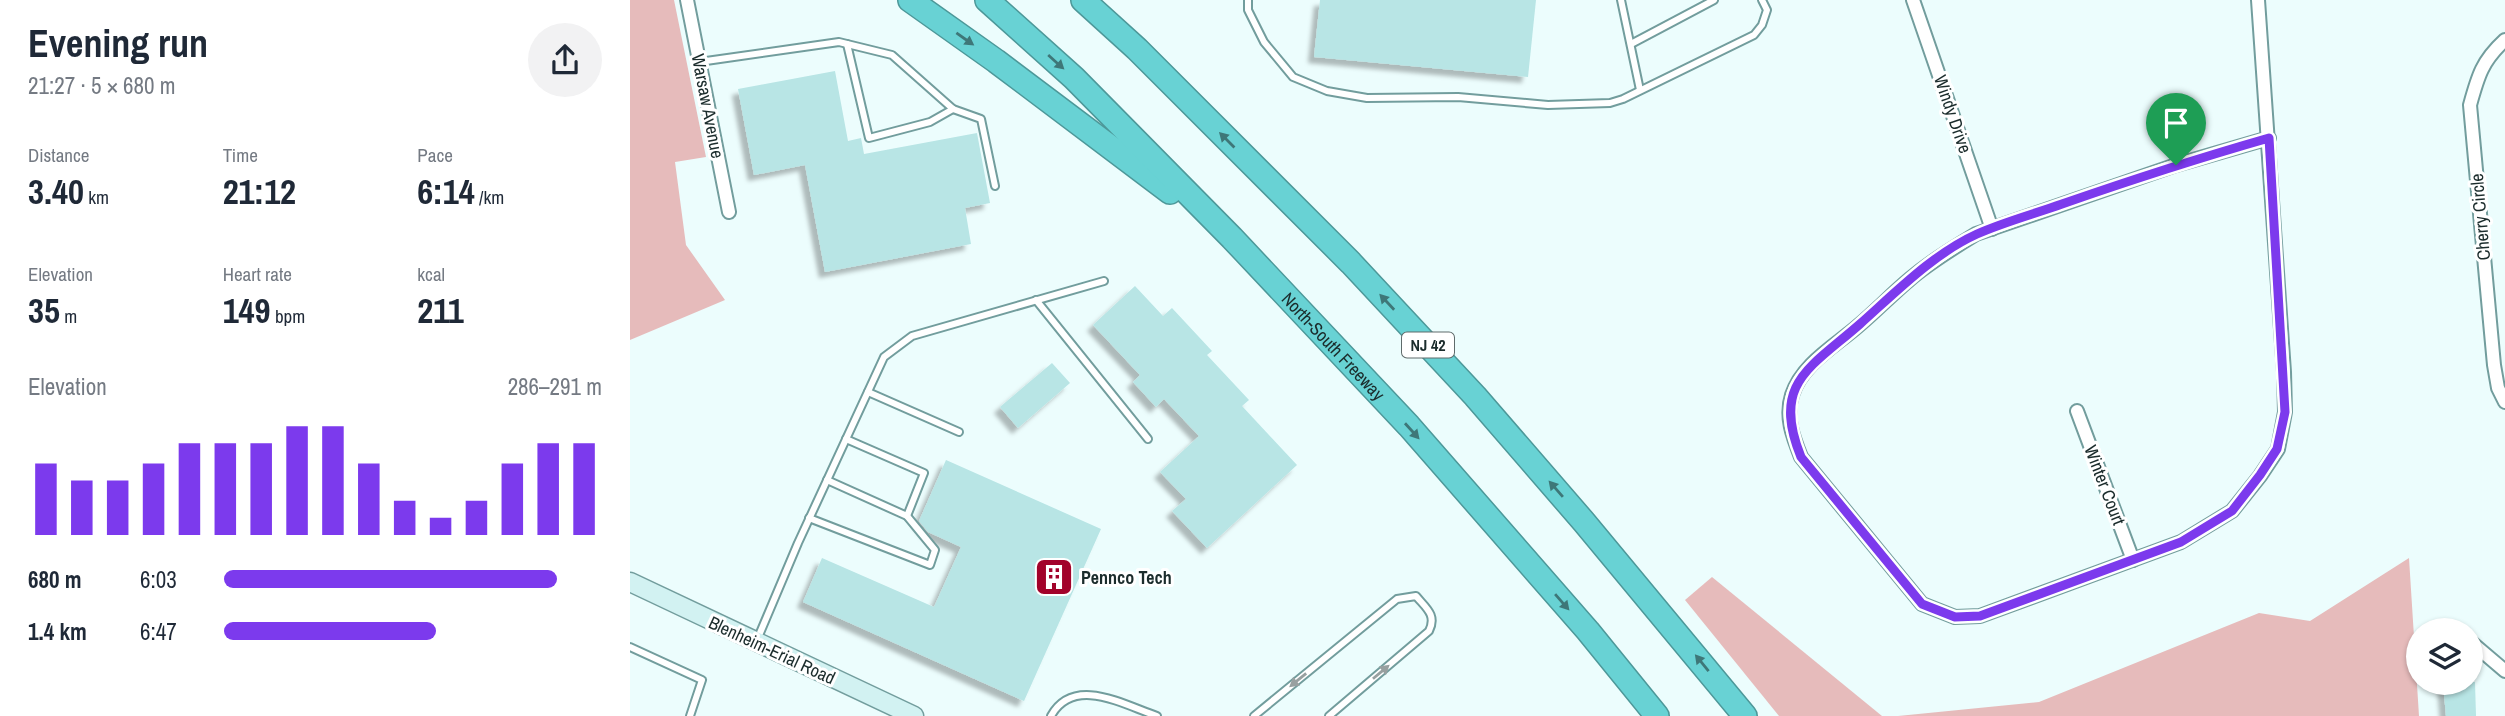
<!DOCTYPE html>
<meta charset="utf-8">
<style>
body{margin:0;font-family:"Archivo Narrow",sans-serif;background:#f2f2f3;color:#1f2937;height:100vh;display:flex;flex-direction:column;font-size:26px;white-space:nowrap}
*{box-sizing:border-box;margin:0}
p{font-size:23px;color:#747a83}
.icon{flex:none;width:38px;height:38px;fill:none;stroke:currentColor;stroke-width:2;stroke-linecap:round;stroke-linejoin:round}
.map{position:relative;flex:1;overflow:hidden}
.drawer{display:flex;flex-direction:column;background:#fff;width:630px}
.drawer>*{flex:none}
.fabs{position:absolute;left:1776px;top:618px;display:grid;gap:14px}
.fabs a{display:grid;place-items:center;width:77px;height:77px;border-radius:50%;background:#fff;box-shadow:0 2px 5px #0004;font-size:35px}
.pin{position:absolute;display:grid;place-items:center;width:60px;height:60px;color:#fff;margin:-72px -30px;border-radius:50% 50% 50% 0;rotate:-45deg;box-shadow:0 0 7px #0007}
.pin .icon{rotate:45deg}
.round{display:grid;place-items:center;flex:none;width:74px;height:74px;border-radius:37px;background:#f2f2f3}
.head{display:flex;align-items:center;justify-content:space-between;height:119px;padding:0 28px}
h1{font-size:38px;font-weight:800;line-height:52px}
.stats{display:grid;grid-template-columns:repeat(3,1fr);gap:10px;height:119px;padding:7px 28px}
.stats div{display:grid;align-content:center}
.stats b{font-size:35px;font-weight:800}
.stats small{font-size:19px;font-weight:400}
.stats p{font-size:19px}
.chart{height:196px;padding:14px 28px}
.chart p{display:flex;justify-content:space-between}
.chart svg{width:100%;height:126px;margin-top:7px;stroke:#7c3aed;stroke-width:6}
ul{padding:0 28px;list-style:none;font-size:23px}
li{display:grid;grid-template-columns:112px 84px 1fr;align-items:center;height:52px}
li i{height:18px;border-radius:9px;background:#7c3aed}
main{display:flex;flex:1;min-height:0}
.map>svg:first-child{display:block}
.green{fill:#e6bbbb}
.building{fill:#b8e5e5;filter:url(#shadow)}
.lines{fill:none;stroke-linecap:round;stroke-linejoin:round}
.lane-casing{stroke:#729d9d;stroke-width:10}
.street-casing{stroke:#729d9d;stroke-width:16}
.secondary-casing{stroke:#729d9d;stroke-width:21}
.highway-casing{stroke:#4d9899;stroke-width:26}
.lane{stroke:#fff;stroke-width:6}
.street{stroke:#fff;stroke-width:12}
.secondary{stroke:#d2f2f2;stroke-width:18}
.highway{stroke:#68d2d4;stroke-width:23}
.oneway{fill:#3e7778}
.oneway2{fill:#98a0a0}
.route-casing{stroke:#fff;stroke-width:14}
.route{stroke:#7c3aed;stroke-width:9}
.labels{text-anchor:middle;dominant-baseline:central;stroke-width:6;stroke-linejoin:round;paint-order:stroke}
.shield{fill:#fff;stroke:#5f6b6b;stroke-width:2}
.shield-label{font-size:16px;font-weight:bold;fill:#1b2c2c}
.street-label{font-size:18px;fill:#1b2c2c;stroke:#fff}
.poi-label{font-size:18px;font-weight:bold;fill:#1b2c2c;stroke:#fff;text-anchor:start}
</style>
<main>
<section class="drawer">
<div class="head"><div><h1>Evening run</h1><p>21:27 · 5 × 680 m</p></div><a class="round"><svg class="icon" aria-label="share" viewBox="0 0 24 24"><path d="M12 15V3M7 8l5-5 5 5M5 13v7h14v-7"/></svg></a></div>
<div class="stats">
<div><p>Distance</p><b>3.40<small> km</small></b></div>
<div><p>Time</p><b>21:12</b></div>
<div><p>Pace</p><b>6:14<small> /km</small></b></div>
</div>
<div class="stats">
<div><p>Elevation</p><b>35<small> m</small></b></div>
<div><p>Heart rate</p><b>149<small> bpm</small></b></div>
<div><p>kcal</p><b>211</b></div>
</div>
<div class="chart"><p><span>Elevation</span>286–291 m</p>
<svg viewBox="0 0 160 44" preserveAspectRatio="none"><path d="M5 44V19M15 44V25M25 44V25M35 44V19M45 44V12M55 44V12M65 44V12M75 44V6M85 44V6M95 44V19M105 44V32M115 44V38M125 44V32M135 44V19M145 44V12M155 44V12"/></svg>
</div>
<ul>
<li><b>680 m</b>6:03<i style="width:88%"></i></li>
<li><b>1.4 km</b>6:47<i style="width:56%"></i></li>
</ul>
</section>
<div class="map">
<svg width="1875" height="716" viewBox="0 0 1875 716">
<defs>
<filter id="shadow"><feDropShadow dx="-6" dy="6" stdDeviation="2" flood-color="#0004"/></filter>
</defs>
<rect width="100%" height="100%" fill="#ecfdfd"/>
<g class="green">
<polygon points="0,0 44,0 76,157 45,162 56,245 95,300 0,340"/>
<polygon points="1779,558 1789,716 1268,716 1409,702 1629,613 1680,621"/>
<polygon points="1082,577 1252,716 1149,716 1055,600"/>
</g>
<g class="building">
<polygon points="690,0 906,0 898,77 684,57"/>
<polygon points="205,71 218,141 231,138 234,154 347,133 360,203 335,208 341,244 195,272 175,165 124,175 108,89"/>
<polygon points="505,286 533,316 542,308 582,351 577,355 619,400 612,406 667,465 577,548 542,511 556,499 530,472 569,436 534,399 526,407 503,382 510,375 463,325"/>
<polygon points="422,363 440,383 388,428 370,407"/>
<polygon points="316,460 471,529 394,701 173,602 192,558 304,607 331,547 298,532 289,521"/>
<polygon points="1813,682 1845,682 1846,716 1816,716"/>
</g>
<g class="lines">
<g class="lane-casing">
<g id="lane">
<polyline points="618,0 618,10 634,42 663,77 697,91 737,98 828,97 918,105 980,103 993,99 1124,35 1132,25 1137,10 1132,0"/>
<polyline points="991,0 1010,90"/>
<polyline points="217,44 239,138 300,122 323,109"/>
<polyline points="1001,44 1084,0"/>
<polyline points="69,62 209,42 262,55 323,109 351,119 365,186"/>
<polyline points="406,300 518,439"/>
<polyline points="238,392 329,432"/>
<polyline points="216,439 294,473 277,516"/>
<polyline points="179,518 300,565 305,550 277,516 197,480"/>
<polyline points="127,640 168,543 254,357 282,336 474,281"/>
<polyline points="0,647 72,680 60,716"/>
<path d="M 421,716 C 444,675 494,705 527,716"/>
<path d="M 624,716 L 767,599 L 786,596 C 796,608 807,615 799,631 L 699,716"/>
</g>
</g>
<g class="street-casing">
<g id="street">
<polyline points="57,0 99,212"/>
<polyline points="1283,0 1362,229"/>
<path d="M 1628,0 L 1654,372 L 1655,412 L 1648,449 L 1630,476 L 1602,511 L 1551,542 L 1350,616 L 1325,617 L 1292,604 L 1171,457 C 1163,437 1155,417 1162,395 C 1172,364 1205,346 1228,326 C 1246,311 1262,294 1280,279 C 1300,262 1323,248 1346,234 L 1546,165 L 1639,138"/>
<path d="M 1875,40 C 1852,61 1848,76 1840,105 L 1864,365 L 1868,388 L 1875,402"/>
<polyline points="1447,411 1503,560"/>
<polyline points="1841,642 1875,671"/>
</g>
</g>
<g class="secondary-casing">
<polyline id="secondary" points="0,582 284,716"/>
</g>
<g class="highway-casing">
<g id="highway">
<polyline points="280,0 366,61 540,192"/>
<path id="s1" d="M 357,0 L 444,78 L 602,238 L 779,426 L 958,631 L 1027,716"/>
<polyline points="453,0 507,49 721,263 845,396 954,522 1115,716"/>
</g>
</g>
<use href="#lane" class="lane"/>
<use href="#street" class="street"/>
<use href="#secondary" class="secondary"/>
<use href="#highway" class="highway"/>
</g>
<defs><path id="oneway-solid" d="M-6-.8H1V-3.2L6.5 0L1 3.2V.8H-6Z" transform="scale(1.75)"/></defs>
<g class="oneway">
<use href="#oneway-solid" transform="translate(335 39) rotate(35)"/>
<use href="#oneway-solid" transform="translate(426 62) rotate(42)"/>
<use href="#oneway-solid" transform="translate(597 140) rotate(-135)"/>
<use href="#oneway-solid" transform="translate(757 302) rotate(-133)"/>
<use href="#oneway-solid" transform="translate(782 431) rotate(48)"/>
<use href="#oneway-solid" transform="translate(926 489) rotate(-131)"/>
<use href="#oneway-solid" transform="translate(932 602) rotate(49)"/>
<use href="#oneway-solid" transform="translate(1072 663) rotate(-129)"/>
</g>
<g class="oneway2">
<use href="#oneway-solid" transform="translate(751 672) rotate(-40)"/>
<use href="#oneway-solid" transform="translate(668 680) rotate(141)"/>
</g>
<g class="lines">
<g class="route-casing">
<path id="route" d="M 1639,138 L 1655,412 L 1647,449 L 1630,475 L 1602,511 L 1551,542 L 1350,616 L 1325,617 L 1292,604 L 1171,457 C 1141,383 1180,368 1230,324 C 1266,292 1303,254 1347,234 C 1374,222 1404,214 1432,204 C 1501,180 1569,158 1639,138 Z"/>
</g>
<use href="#route" class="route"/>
</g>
<defs>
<g id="building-square" transform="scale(2.0125)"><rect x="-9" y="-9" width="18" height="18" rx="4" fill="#a2022a" stroke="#fff"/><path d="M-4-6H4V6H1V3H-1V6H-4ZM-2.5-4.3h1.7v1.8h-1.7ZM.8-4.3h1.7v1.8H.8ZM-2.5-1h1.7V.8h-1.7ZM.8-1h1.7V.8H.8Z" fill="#fff"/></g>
</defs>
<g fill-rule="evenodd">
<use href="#building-square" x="424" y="577"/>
</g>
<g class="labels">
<rect class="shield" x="772" y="332.5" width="52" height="25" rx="5"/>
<g class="shield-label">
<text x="798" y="345">NJ 42</text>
</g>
<g class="street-label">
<text transform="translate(78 106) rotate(79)">Warsaw Avenue</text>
<text transform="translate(1323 114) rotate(71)">Windy Drive</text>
<text transform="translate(1850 217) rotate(-95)">Cherry Circle</text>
<text stroke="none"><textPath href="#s1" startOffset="490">North-South Freeway</textPath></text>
<text transform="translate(1475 485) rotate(69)">Winter Court</text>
<text transform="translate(142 650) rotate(25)">Blenheim-Erial Road</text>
</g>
<g class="poi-label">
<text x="451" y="577">Pennco Tech</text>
</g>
</g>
</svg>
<div class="fabs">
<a><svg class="icon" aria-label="layers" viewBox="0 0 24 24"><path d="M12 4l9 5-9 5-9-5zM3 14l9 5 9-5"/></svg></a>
</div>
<div class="pin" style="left:1546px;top:165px;background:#1e9e55"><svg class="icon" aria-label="arrive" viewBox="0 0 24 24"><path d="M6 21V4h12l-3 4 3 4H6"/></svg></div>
</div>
</main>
